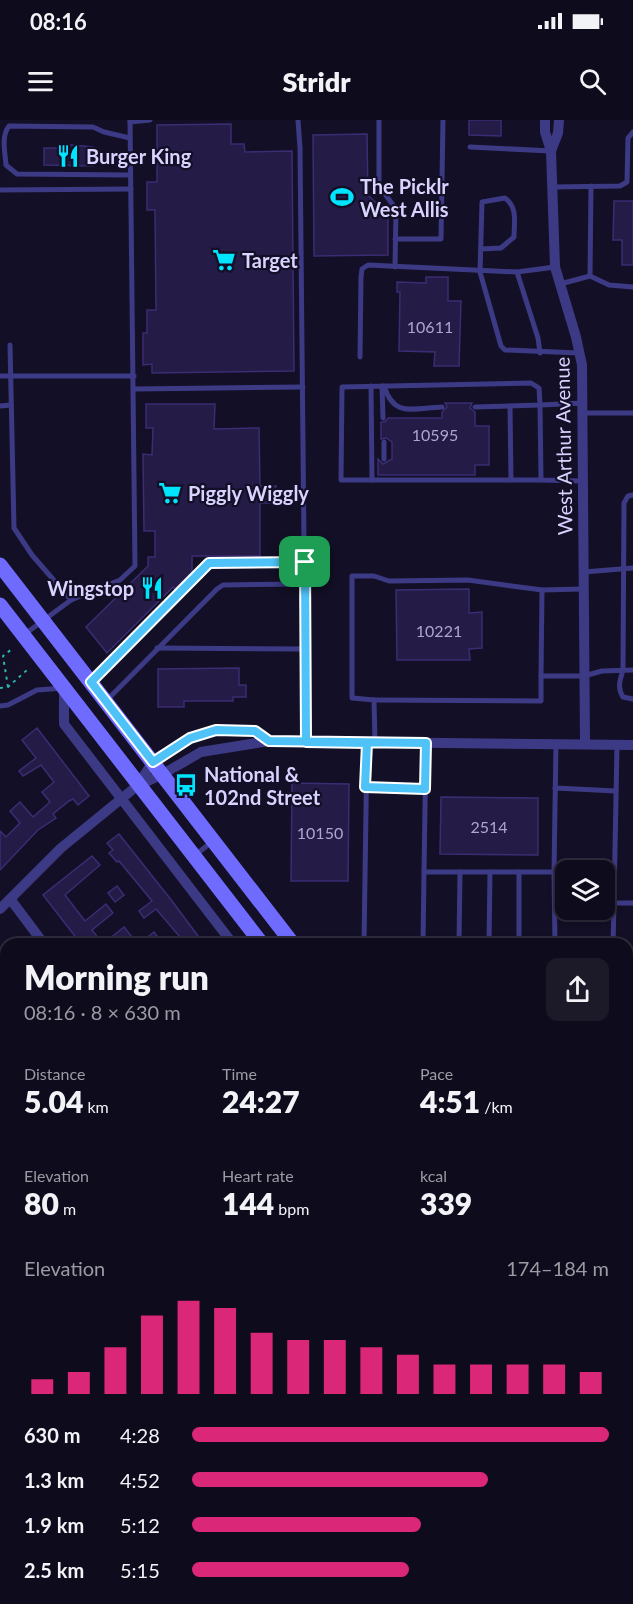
<!DOCTYPE html>
<meta charset="utf-8">
<style>
body{margin:0;font-family:Lato,sans-serif;background:#1c1929;color:#f1f3f6;height:100vh;display:flex;flex-direction:column;font-size:22px;white-space:nowrap}
*{box-sizing:border-box;margin:0}
p{font-size:20px;color:#9b9ba3}
.icon{flex:none;width:33px;height:33px;fill:none;stroke:currentColor;stroke-width:2;stroke-linecap:round;stroke-linejoin:round}
.map{position:relative;flex:1;overflow:hidden}
.drawer{position:absolute;left:0px;top:818px;width:633px;height:668px;display:flex;flex-direction:column;background:#0e0b1c;border-radius:18px 18px 0 0;box-shadow:0 3px 9px #0003,0 0 0 2px #2e2b3b}
.drawer>*{flex:none}
.controls{position:absolute;left:555px;top:740px;display:grid;gap:12px}
.controls a{display:grid;place-items:center;width:60px;height:60px;border-radius:12px;background:#0e0b1c;box-shadow:0 3px 9px #0003,0 0 0 2px #2e2b3b;font-size:30px}
.pin{position:absolute;display:grid;place-items:center;width:51px;height:51px;color:#fff;margin:-26px;border-radius:12px;box-shadow:0 3px 9px #0006}
.round{display:grid;place-items:center;flex:none;width:63px;height:63px;border-radius:12px;background:#1c1929}
.headline{display:flex;align-items:center;justify-content:space-between;height:102px;padding:0 24px}
h1{font-size:33px;font-weight:800;line-height:45px}
.figures{display:grid;grid-template-columns:repeat(3,1fr);gap:9px;height:102px;padding:6px 24px}
.figures div{display:grid;align-content:center}
.figures b{font-size:30px;font-weight:800}
.figures small{font-size:16px;font-weight:400}
.figures p{font-size:16px}
.chart{height:168px;padding:12px 24px}
.chart p{display:flex;justify-content:space-between}
.chart svg{width:100%;height:108px;margin-top:6px;stroke:#db2777;stroke-width:6}
ul{padding:0 24px;list-style:none;font-size:20px}
li{display:grid;grid-template-columns:96px 72px 1fr;align-items:center;height:45px}
li i{height:15px;border-radius:8px;background:#db2777}
.status{display:flex;justify-content:space-between;align-items:center;height:42px;padding:0 30px;background:#0e0b1c;direction:ltr}
.status svg{height:16px;fill:currentColor}
header{display:flex;justify-content:space-between;align-items:center;height:78px;padding:0 24px;background:#0e0b1c;font-size:27px;font-weight:800}
.map>svg:first-child{display:block}
.building{fill:#241b47;stroke:#3b2d73;stroke-width:1.5}
.lines{fill:none;stroke-linecap:round;stroke-linejoin:round}
.path{stroke:#2fb8b0;stroke-width:2;stroke-dasharray:3 4.5;stroke-linecap:butt}
.service{stroke:#3d3a85;stroke-width:5}
.minor{stroke:#3d3a85;stroke-width:10}
.secondary{stroke:#6f6bff;stroke-width:15}
.motorway{stroke:#ff4fa3;stroke-width:18}
.route-casing{stroke:#fff;stroke-width:12}
.route{stroke:#4fc3f7;stroke-width:8}
.labels{text-anchor:middle;dominant-baseline:central;stroke-width:4.5;stroke-linejoin:round;paint-order:stroke}
.number-label{font-size:16px;fill:#aca6d1}
.poi-label{font-size:20px;font-weight:bold;fill:#d9d4ff;stroke:#130f26;text-anchor:start}
.street-label{font-size:20px;fill:#d9d4ff;stroke:#130f26}
</style>
<div class="status"><b>08:16</b><svg viewBox="0 0 49 12"><path d="M0 12V9h3v3zM5 12V6h3v6zM10 12V3h3v9zM15 12V0h3v12zM26 1h20v11H26zM47 4h2v5h-2z"/></svg></div>
<header><svg class="icon" aria-label="menu" viewBox="0 0 24 24"><path d="M4 6h16M4 12h16M4 18h16"/></svg>Stridr<svg class="icon" aria-label="search" viewBox="0 0 24 24"><circle cx="10" cy="10" r="6"/><path d="M15 15l6 6"/></svg></header>
<div class="map">
<svg width="633" height="1484" viewBox="0 0 633 1484">
<rect width="100%" height="100%" fill="#130f26"/>
<g class="building">
<polygon points="469,0 501,0 501,16 469,15"/>
<polygon points="231,4 231,24 244,24 245,32 292,31 294,251 152,253 152,244 143,245 143,213 147,213 147,190 156,190 155,90 147,90 147,62 157,62 157,5"/>
<polygon points="367,14 368,75 388,95 388,135 314,136 313,15"/>
<polygon points="61,24 93,27 93,46 44,45 44,28 61,28"/>
<polygon points="614,81 633,81 633,145 622,145 622,120 613,120"/>
<polygon points="426,157 448,157 448,181 461,181 459,246 434,246 435,232 399,231 400,172 397,172 397,162 426,163"/>
<polygon points="445,283 472,283 470,288 475,292 475,306 489,306 489,345 475,345 475,355 378,355 378,339 383,344 392,339 392,322 386,318 381,319 381,302 385,302 388,298 442,298 442,292 447,287"/>
<polygon points="146,284 215,284 214,309 259,308 260,366 276,366 275,383 260,383 260,436 192,436 192,452 175,469 173,467 107,533 86,507 148,446 148,437 155,437 155,411 144,411 143,334 152,335 153,308 146,308"/>
<polygon points="469,469 469,493 482,492 482,528 469,529 470,540 397,540 396,470"/>
<polygon points="239,548 239,565 246,565 246,577 233,577 233,581 184,581 184,587 158,587 158,549"/>
<polygon points="37,608 89,676 78,685 73,679 69,681 53,694 56,698 38,710 0,750 0,711 6,717 20,703 10,691 20,682 33,697 50,682 42,672 54,662 41,645 23,656 19,651 36,638 22,620"/>
<polygon points="292,663 349,664 348,761 291,761"/>
<polygon points="441,677 538,678 538,735 440,734"/>
<polygon points="119,714 172,781 204,824 186,824 156,789 144,798 139,791 152,781 119,741 117,742 109,733 113,730 107,723"/>
<polygon points="92,736 100,745 65,775 85,801 106,784 113,793 92,810 103,824 81,824 43,775"/>
<polygon points="117,766 124,775 115,782 108,773"/>
<polygon points="124,807 132,817 123,824 103,824"/>
<polygon points="154,812 163,824 139,824"/>
</g>
<g class="lines">
<g class="path">
<polyline points="8,567 3,536 12,529"/>
<polyline points="0,568 8,567 27,550"/>
</g>
<g class="service">
<polyline points="298,0 300,28 306,621"/>
<polyline points="379,0 379,66 396,89 395,147"/>
<polyline points="130,2 150,0"/>
<path d="M 130,18 L 104,12 L 93,7 L 9,6 C 1,16 5,32 6,45 L 17,54 L 130,55"/>
<polyline points="470,27 551,31"/>
<polyline points="553,67 620,66 627,62 628,18 633,12"/>
<polyline points="0,70 131,69"/>
<polyline points="395,119 441,119 443,0"/>
<path d="M 481,129 L 501,128 L 514,117 C 514,103 518,87 505,78 L 482,82 L 480,152 L 501,226 L 505,230 L 579,233"/>
<polyline points="517,152 538,218 540,233"/>
<polyline points="590,156 591,66"/>
<polyline points="560,164 590,156 609,165 633,167"/>
<polyline points="10,225 14,408 32,435 71,480"/>
<polyline points="360,237 361,157 362,149 368,145 517,152 555,147"/>
<polyline points="0,256 134,256"/>
<polyline points="371,266 372,360"/>
<polyline points="382,266 383,298"/>
<path d="M 384,266 C 394,298 413,288 442,287"/>
<polyline points="135,269 303,267"/>
<polyline points="583,283 540,285 541,360 583,361"/>
<polyline points="0,286 11,285"/>
<polyline points="510,286 511,360"/>
<polyline points="475,287 540,285 539,268 531,263 342,267 341,360 541,360"/>
<polyline points="583,293 633,293"/>
<polyline points="384,322 384,339"/>
<path d="M 633,375 L 628,376 L 624,383 L 623,550 C 620,560 617,568 623,577 L 633,579"/>
<polyline points="584,452 633,448"/>
<polyline points="583,469 542,470 541,556 584,556 602,551 633,550"/>
<polyline points="25,514 71,480 120,460 135,446 130,0"/>
<polyline points="157,528 305,529"/>
<polyline points="92,561 209,443 305,442"/>
<polyline points="107,580 217,469 223,465 305,464"/>
<polyline points="374,580 541,581 541,556"/>
<polyline points="0,586 8,585 37,570 63,568"/>
<polyline points="375,623 374,580 352,578 352,456 374,456 389,461 468,460 542,470"/>
<polyline points="426,623 424,752 554,752 556,623"/>
<polyline points="617,624 614,783 633,783"/>
<polyline points="365,667 425,669"/>
<polyline points="555,668 616,671"/>
<polyline points="194,736 213,721"/>
<polyline points="519,752 519,824"/>
<polyline points="554,752 555,824"/>
<polyline points="364,824 367,623"/>
<polyline points="423,824 424,752"/>
<polyline points="459,824 460,752"/>
<polyline points="489,824 490,752"/>
<polyline points="613,824 614,783"/>
<polyline points="627,837 633,837"/>
<polyline points="313,1479 313,1484"/>
<polyline points="459,1479 459,1484"/>
</g>
<g class="minor">
<polyline points="545,0 545,12 551,31"/>
<polyline points="559,0 558,13 551,31 555,147 576,217 582,245 585,623"/>
<polyline points="64,568 64,604 233,824"/>
<polyline points="137,666 163,654 201,632 269,621 633,625"/>
<polyline points="11,780 44,824"/>
<polyline points="0,789 61,728 137,666 153,642 172,629 190,618 216,610 255,611 269,621"/>
<polyline points="0,1082 6,1082"/>
<polyline points="0,1441 6,1441"/>
<polyline points="627,1448 633,1448"/>
<polyline points="234,1479 234,1484"/>
<polyline points="538,1479 539,1484"/>
</g>
<g class="secondary">
<polyline points="0,445 293,824"/>
<polyline points="0,485 262,824"/>
<polyline points="627,1256 633,1264"/>
<polyline points="627,1303 633,1311"/>
</g>
<g class="motorway">
<polyline points="627,901 633,902"/>
<polyline points="627,923 633,923"/>
<polyline points="627,1098 633,1096"/>
<polyline points="0,1141 6,1141"/>
<polyline points="627,1141 633,1140"/>
<polyline points="0,1180 6,1181"/>
</g>
</g>
<g class="lines">
<g class="route-casing">
<polyline id="route" points="305,442 209,443 91,562 153,642 190,618 216,610 255,611 269,621 426,623 425,669 365,667 367,623 306,622 305,442"/>
</g>
<use href="#route" class="route"/>
</g>
<defs>
<g id="restaurant-bare" transform="scale(1.8)"><path d="M-5-6h1v4h1v-4h1v4h1v-4h1v5L-1.5 .5V6h-2V.5L-5-1ZM5-6V6H3V1.5H1.5Q1.5-4 5-6Z" fill="#00e5ff" stroke="#130f26" stroke-width="2.5" paint-order="stroke"/></g>
<g id="stadium-bare" transform="scale(1.8)"><path d="M0-5a6.5 5 0 1 0 0 10a6.5 5 0 1 0 0-10ZM-3.5-1.8h7v3.6h-7Z" fill="#00e5ff" stroke="#130f26" stroke-width="2.5" paint-order="stroke"/></g>
<g id="supermarket-bare" transform="scale(1.8)"><path d="M-6-5.5h2.5l.6 2H6L4.5 2H-2.5L-4.4-4H-6ZM-1.5 3.2a1.3 1.3 0 1 0 .1 0ZM3 3.2a1.3 1.3 0 1 0 .1 0Z" fill="#00e5ff" stroke="#130f26" stroke-width="2.5" paint-order="stroke"/></g>
<g id="bus-bare" transform="scale(1.8)"><path d="M-5-6H5V4H4V6H2V4H-2V6H-4V4H-5ZM-3.5-4V0h7V-4ZM-3.5 1.2v1.5H-2V1.2ZM2 1.2v1.5H3.5V1.2Z" fill="#00e5ff" stroke="#130f26" stroke-width="2.5" paint-order="stroke"/></g>
</defs>
<g fill-rule="evenodd">
<use href="#restaurant-bare" x="68" y="36"/>
<use href="#stadium-bare" x="342" y="77"/>
<use href="#supermarket-bare" x="224" y="140"/>
<use href="#supermarket-bare" x="170" y="373"/>
<use href="#restaurant-bare" x="152" y="468"/>
<use href="#bus-bare" x="186" y="665"/>
</g>
<g class="labels">
<g class="number-label">
<text x="430" y="206">10611</text>
<text x="435" y="314">10595</text>
<text x="439" y="510">10221</text>
<text x="489" y="706">2514</text>
<text x="320" y="712">10150</text>
</g>
<g class="poi-label">
<text x="86" y="36">Burger King</text>
<text x="360" y="66">The Picklr<tspan x="360" dy="23">West Allis</tspan></text>
<text x="242" y="140">Target</text>
<text x="188" y="373">Piggly Wiggly</text>
<text x="134" y="468" text-anchor="end">Wingstop</text>
<text x="204" y="654">National &amp;<tspan x="204" dy="23">102nd Street</tspan></text>
</g>
<g class="street-label">
<text transform="translate(563 326) rotate(-91)">West Arthur Avenue</text>
</g>
</g>
</svg>
<div class="controls">
<a><svg class="icon" aria-label="layers" viewBox="0 0 24 24"><path d="M12 4l9 5-9 5-9-5zM3 14l9 5 9-5"/></svg></a>
</div>
<div class="pin" style="left:305px;top:442px;background:#1e9e55"><svg class="icon" aria-label="arrive" viewBox="0 0 24 24"><path d="M6 21V4h12l-3 4 3 4H6"/></svg></div>
<section class="drawer">
<div class="headline"><div><h1>Morning run</h1><p>08:16 · 8 × 630 m</p></div><a class="round"><svg class="icon" aria-label="share" viewBox="0 0 24 24"><path d="M12 15V3M7 8l5-5 5 5M5 13v7h14v-7"/></svg></a></div>
<div class="figures">
<div><p>Distance</p><b>5.04<small> km</small></b></div>
<div><p>Time</p><b>24:27</b></div>
<div><p>Pace</p><b>4:51<small> /km</small></b></div>
</div>
<div class="figures">
<div><p>Elevation</p><b>80<small> m</small></b></div>
<div><p>Heart rate</p><b>144<small> bpm</small></b></div>
<div><p>kcal</p><b>339</b></div>
</div>
<div class="chart"><p><span>Elevation</span>174–184 m</p>
<svg viewBox="0 0 160 44" preserveAspectRatio="none"><path d="M5 44V38M15 44V35M25 44V25M35 44V12M45 44V6M55 44V9M65 44V19M75 44V22M85 44V22M95 44V25M105 44V28M115 44V32M125 44V32M135 44V32M145 44V32M155 44V35"/></svg>
</div>
<ul>
<li><b>630 m</b>4:28<i style="width:100%"></i></li>
<li><b>1.3 km</b>4:52<i style="width:71%"></i></li>
<li><b>1.9 km</b>5:12<i style="width:55%"></i></li>
<li><b>2.5 km</b>5:15<i style="width:52%"></i></li>
</ul>
</section>
</div>
